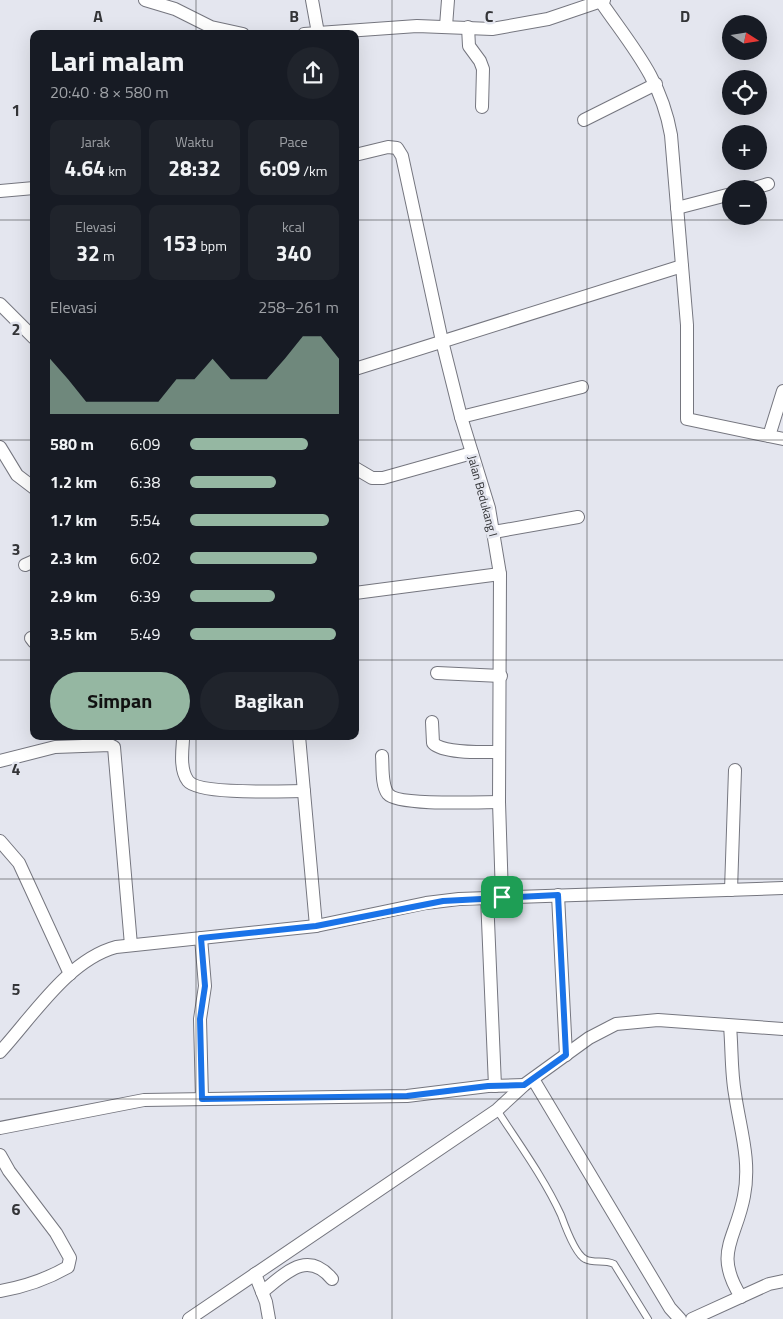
<!DOCTYPE html>
<html lang="id">
<meta charset="utf-8">
<style>
body{margin:0;font-family:"Titillium Web",sans-serif;background:#20242c;color:#f1f3f6;height:100vh;display:flex;flex-direction:column;font-size:19px;white-space:nowrap}
*{box-sizing:border-box;margin:0}
p{font-size:16px;color:#9ea1a6}
.icon{flex:none;width:28px;height:28px;fill:none;stroke:currentColor;stroke-width:2;stroke-linecap:round;stroke-linejoin:round}
.map{position:relative;flex:1;overflow:hidden}
.drawer{position:absolute;left:30px;top:30px;width:329px;height:710px;display:flex;flex-direction:column;background:#171b24;border-radius:10px;box-shadow:0 5px 20px #0002}
.drawer>*{flex:none}
.needle{width:32px;rotate:102deg}
.controls{position:absolute;left:722px;top:15px;display:grid;gap:10px}
.controls a{display:grid;place-items:center;width:45px;height:45px;border-radius:50%;background:#171b24;box-shadow:0 5px 20px #0002;font-size:25px}
.pin{position:absolute;display:grid;place-items:center;width:42px;height:42px;color:#fff;margin:-21px;border-radius:10px;box-shadow:0 2px 8px #0006}
.round{display:grid;place-items:center;flex:none;width:52px;height:52px;border-radius:26px;background:#20242c}
.headline{display:flex;align-items:center;justify-content:space-between;height:85px;padding:0 20px}
h1{font-size:28px;font-weight:700;line-height:38px}
.figures{display:grid;grid-template-columns:repeat(3,1fr);gap:8px;height:85px;padding:5px 20px}
.figures div{display:grid;align-content:center;border-radius:10px;background:#20242c;text-align:center}
.figures b{font-size:21px;font-weight:700}
.figures small{font-size:14px;font-weight:400}
.figures p{font-size:14px}
.chart{height:140px;padding:10px 20px}
.chart p{display:flex;justify-content:space-between}
.chart svg{width:100%;height:90px;margin-top:5px;fill:#95b7a2;opacity:.7}
.primary-button{display:flex;gap:10px;margin-top:auto;padding:10px 20px}
.primary-button a{flex:1;height:58px;border-radius:30px;background:#95b7a2;color:#111;font-size:20px;font-weight:700;line-height:58px;text-align:center}
.primary-button a+a{background:#20242c;color:#f1f3f6}
ul{padding:0 20px;list-style:none;font-size:16px}
li{display:grid;grid-template-columns:80px 60px 1fr;align-items:center;height:38px}
li i{height:12px;border-radius:6px;background:#95b7a2}
.map>svg:first-child{display:block}
.lines{fill:none;stroke-linecap:round;stroke-linejoin:round}
.service-casing{stroke:#75767f;stroke-width:8}
.minor-casing{stroke:#75767f;stroke-width:14}
.service{stroke:#fff;stroke-width:6}
.minor{stroke:#fff;stroke-width:12}
.route-casing{stroke:#fff;stroke-width:10}
.route{stroke:#1a73e8;stroke-width:6}
.grid{fill:none;stroke:#343538;stroke-width:1;stroke-opacity:0.55}
.labels{text-anchor:middle;dominant-baseline:central;stroke-width:5;stroke-linejoin:round;paint-order:stroke}
.street-label{font-size:12px;fill:#343538;stroke:#e4e6ef}
.grid-label{font-size:16px;text-anchor:middle;font-weight:bold;fill:#343538;stroke:#e4e6ef;stroke-width:5;stroke-linejoin:round;paint-order:stroke}
</style>
<div class="map">
<svg width="783" height="1319" viewBox="0 0 783 1319">
<rect width="100%" height="100%" fill="#e4e6ef"/>
<g class="lines">
<g class="service-casing">
<path id="service" d="M 497,1110 C 519,1144 544,1178 561,1215 C 565,1226 575,1254 585,1259 C 594,1264 604,1259 614,1264 L 648,1319"/>
</g>
<g class="minor-casing">
<g id="minor">
<polyline points="145,0 175,9 211,27 243,34"/>
<polyline points="312,0 318,33"/>
<path d="M 601,2 C 632,47 661,78 671,135 L 687,325 L 687,419 L 783,439"/>
<polyline points="446,26 448,0"/>
<polyline points="468,27 469,46 480,61 483,69 482,107"/>
<polyline points="304,34 417,26 492,29 548,19 604,0"/>
<polyline points="584,120 656,84"/>
<polyline points="355,155 388,147 397,148 402,156 442,341 461,417 489,508 500,574 499,802 502,897"/>
<polyline points="751,189 768,184"/>
<polyline points="0,191 34,188"/>
<polyline points="677,208 731,194"/>
<polyline points="0,304 34,338"/>
<polyline points="355,369 682,266"/>
<polyline points="461,417 582,387"/>
<polyline points="769,436 783,391"/>
<polyline points="0,447 17,475 34,488"/>
<polyline points="355,468 372,478 383,478 472,453"/>
<polyline points="494,532 578,517"/>
<polyline points="25,565 34,561"/>
<polyline points="355,593 500,574"/>
<polyline points="31,638 34,642"/>
<polyline points="437,673 501,676"/>
<path d="M 432,722 L 433,743 C 444,754 484,752 499,752"/>
<polyline points="299,736 316,926"/>
<path d="M 183,740 C 182,753 180,770 188,781 C 199,795 284,791 304,791"/>
<path d="M 382,756 C 383,766 381,785 388,794 C 398,806 481,802 499,802"/>
<polyline points="0,761 55,747 110,745 114,747 131,945"/>
<polyline points="0,841 19,863 70,974"/>
<polyline points="731,890 735,770"/>
<polyline points="558,895 566,1055"/>
<polyline points="487,897 495,1086"/>
<polyline points="201,938 205,986 200,1019 202,1099"/>
<path d="M 730,1026 C 732,1048 731,1072 735,1094 C 740,1129 751,1160 744,1196 C 736,1240 713,1252 741,1297"/>
<path d="M 0,1052 C 33,1016 68,960 116,947 L 316,926 L 426,903 L 459,899 L 783,888"/>
<polyline points="533,1079 670,1308 680,1319"/>
<polyline points="0,1128 144,1100 407,1096 488,1086 524,1085"/>
<path d="M 0,1155 L 9,1171 L 56,1233 L 70,1258 L 68,1267 C 47,1279 24,1287 0,1291"/>
<polyline points="255,1274 266,1302 269,1319"/>
<path d="M 262,1292 C 285,1274 307,1249 332,1279"/>
<polyline points="189,1319 497,1110 524,1085 589,1038 616,1024 658,1020 783,1029"/>
<polyline points="692,1319 769,1284 783,1281"/>
</g>
</g>
<use href="#service" class="service"/>
<use href="#minor" class="minor"/>
</g>
<g class="lines">
<g class="route-casing">
<polygon id="route" points="558,895 566,1055 524,1085 488,1086 407,1096 202,1099 200,1019 205,986 201,938 316,926 443,901"/>
</g>
<use href="#route" class="route"/>
</g>
<path class="grid" d="M 196,0 L 196,34M 392,0 L 392,1319M 587,0 L 587,1319M 0,220 L 34,220M 355,220 L 783,220M 0,440 L 34,440M 355,440 L 783,440M 0,660 L 34,660M 355,660 L 783,660M 196,736 L 196,1319M 0,879 L 783,879M 0,1099 L 783,1099"/>
<g class="labels">
<g class="street-label">
<text transform="translate(483 496) rotate(75)">Jalan Bedukang I</text>
</g>
</g>
<g class="grid-label">
<text x="98" y="22">A</text>
<text x="294" y="22">B</text>
<text x="489" y="22">C</text>
<text x="685" y="22">D</text>
<text x="16" y="116">1</text>
<text x="16" y="335">2</text>
<text x="16" y="555">3</text>
<text x="16" y="775">4</text>
<text x="16" y="995">5</text>
<text x="16" y="1215">6</text>
</g>
</svg>
<div class="controls">
<a><svg class="needle" viewBox="-14 -14 28 28"><path d="M0-13l5 13h-10z" fill="#e53935"/><path d="M0 13l5-13h-10z" fill="#9ea1a6"/></svg></a>
<a><svg class="icon" aria-label="locate" viewBox="0 0 24 24"><circle cx="12" cy="12" r="6"/><path d="M12 2v4M12 18v4M2 12h4M18 12h4"/></svg></a>
<a>+</a>
<a>−</a>
</div>
<div class="pin" style="left:502px;top:897px;background:#1e9e55"><svg class="icon" aria-label="arrive" viewBox="0 0 24 24"><path d="M6 21V4h12l-3 4 3 4H6"/></svg></div>
<section class="drawer">
<div class="headline"><div><h1>Lari malam</h1><p>20:40 · 8 × 580 m</p></div><a class="round"><svg class="icon" aria-label="share" viewBox="0 0 24 24"><path d="M12 15V3M7 8l5-5 5 5M5 13v7h14v-7"/></svg></a></div>
<div class="figures">
<div><p>Jarak</p><b>4.64<small> km</small></b></div>
<div><p>Waktu</p><b>28:32</b></div>
<div><p>Pace</p><b>6:09<small> /km</small></b></div>
</div>
<div class="figures">
<div><p>Elevasi</p><b>32<small> m</small></b></div>
<div><b>153<small> bpm</small></b></div>
<div><p>kcal</p><b>340</b></div>
</div>
<div class="chart"><p><span>Elevasi</span>258–261 m</p>
<svg viewBox="0 0 160 44" preserveAspectRatio="none"><path d="M0 44V17L10 27L20 38L30 38L40 38L50 38L60 38L70 27L80 27L90 17L100 27L110 27L120 27L130 17L140 6L150 6L160 17V44z"/></svg>
</div>
<ul>
<li><b>580 m</b>6:09<i style="width:79%"></i></li>
<li><b>1.2 km</b>6:38<i style="width:58%"></i></li>
<li><b>1.7 km</b>5:54<i style="width:93%"></i></li>
<li><b>2.3 km</b>6:02<i style="width:85%"></i></li>
<li><b>2.9 km</b>6:39<i style="width:57%"></i></li>
<li><b>3.5 km</b>5:49<i style="width:98%"></i></li>
</ul>
<div class="primary-button"><a>Simpan</a><a>Bagikan</a></div>
</section>
</div>
